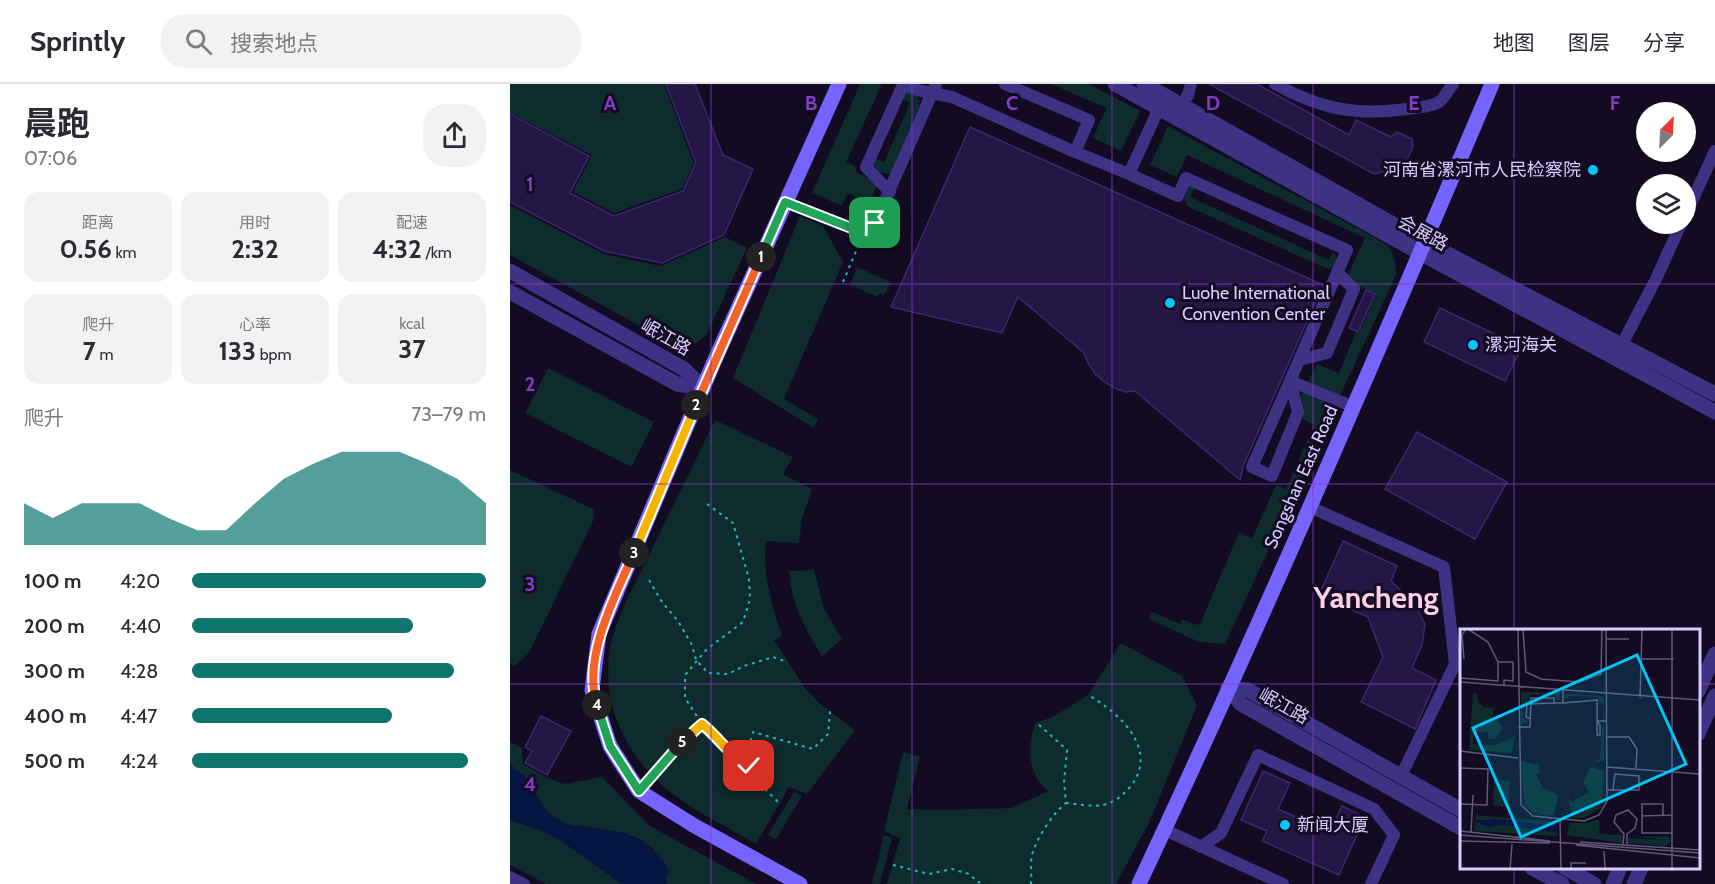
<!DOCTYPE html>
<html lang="zh">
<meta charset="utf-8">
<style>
body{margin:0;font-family:Cabin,"Noto Sans SC",sans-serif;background:#f2f2f3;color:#2b2b33;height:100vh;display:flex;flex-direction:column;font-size:22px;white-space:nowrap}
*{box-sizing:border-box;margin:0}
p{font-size:20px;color:#7c7c81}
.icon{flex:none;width:33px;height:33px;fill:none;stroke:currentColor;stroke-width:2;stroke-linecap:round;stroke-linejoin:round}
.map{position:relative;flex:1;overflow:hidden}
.drawer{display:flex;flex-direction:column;background:#fff;width:510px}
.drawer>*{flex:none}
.needle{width:39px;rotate:24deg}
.controls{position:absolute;left:1126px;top:18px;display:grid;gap:12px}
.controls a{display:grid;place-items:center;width:60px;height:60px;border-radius:50%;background:#fff;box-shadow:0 2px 4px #0004;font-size:30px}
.pin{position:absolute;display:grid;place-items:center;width:51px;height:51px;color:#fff;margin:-26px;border-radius:12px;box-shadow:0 3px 9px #0006}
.km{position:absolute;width:30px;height:30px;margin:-15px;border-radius:50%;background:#222;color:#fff;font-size:16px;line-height:30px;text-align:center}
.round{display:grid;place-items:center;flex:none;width:63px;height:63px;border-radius:24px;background:#f2f2f3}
.headline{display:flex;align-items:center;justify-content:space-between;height:102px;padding:0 24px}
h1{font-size:33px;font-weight:700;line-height:45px}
.stats{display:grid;grid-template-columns:repeat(3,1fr);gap:9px;height:102px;padding:6px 24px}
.stats div{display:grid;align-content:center;border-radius:15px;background:#f2f2f3;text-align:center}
.stats b{font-size:26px;font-weight:700}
.stats small{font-size:16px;font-weight:400}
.stats p{font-size:16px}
.chart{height:168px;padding:12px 24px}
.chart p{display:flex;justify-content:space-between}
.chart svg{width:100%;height:108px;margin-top:6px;fill:#0f766e;opacity:.7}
ul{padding:0 24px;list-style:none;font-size:20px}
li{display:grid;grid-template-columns:96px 72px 1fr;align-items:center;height:45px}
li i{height:15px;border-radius:8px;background:#0f766e}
header{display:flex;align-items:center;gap:36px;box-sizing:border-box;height:84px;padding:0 30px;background:#fff;border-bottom:2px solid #e1e1e2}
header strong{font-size:28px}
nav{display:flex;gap:33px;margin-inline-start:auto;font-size:21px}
.search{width:420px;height:54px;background:#f2f2f3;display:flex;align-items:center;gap:15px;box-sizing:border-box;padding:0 21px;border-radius:24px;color:#7c7c81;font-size:22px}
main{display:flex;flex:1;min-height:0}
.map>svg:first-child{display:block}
.green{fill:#0e2b2d}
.water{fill:#051542}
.building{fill:#241645;stroke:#3d2673;stroke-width:1.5}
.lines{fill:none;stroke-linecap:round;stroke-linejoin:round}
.path{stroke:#24b6bc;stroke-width:2;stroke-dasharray:3 4.5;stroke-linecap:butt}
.minor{stroke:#3e3285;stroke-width:12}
.tertiary{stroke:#3e3285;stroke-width:15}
.secondary{stroke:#7764ff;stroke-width:15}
.split-1-casing{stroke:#fff;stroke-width:12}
.split-2-casing{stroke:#fff;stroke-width:12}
.split-3-casing{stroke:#fff;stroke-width:12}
.split-4-casing{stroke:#fff;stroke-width:12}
.split-5-casing{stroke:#fff;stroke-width:12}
.split-6-casing{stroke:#fff;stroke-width:12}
.split-1{stroke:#22a559;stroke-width:8}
.split-2{stroke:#f0652b;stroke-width:8}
.split-3{stroke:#f5b400;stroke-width:8}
.split-4{stroke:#f0652b;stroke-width:8}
.split-5{stroke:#22a559;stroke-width:8}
.split-6{stroke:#f5b400;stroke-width:8}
.grid{fill:none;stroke:#843cc5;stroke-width:1.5;stroke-opacity:0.55}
.poi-dot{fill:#00c6f8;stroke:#120b22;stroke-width:2}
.labels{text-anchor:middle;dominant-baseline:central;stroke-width:6;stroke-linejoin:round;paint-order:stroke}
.poi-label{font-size:18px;fill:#d8cdff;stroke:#120b22;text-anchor:start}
.street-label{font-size:18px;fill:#d8cdff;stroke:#120b22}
.town-label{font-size:30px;font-weight:bold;fill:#ffcfe9;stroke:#120b22}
.inset-road{fill:none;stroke:#61597a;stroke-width:1.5}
.view{fill:#00c6f8;fill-opacity:0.15;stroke:#00c6f8;stroke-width:3}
.inset-edge{fill:none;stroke:#d8cdff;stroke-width:3}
.grid-label{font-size:20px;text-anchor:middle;font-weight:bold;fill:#843cc5;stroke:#120b22;stroke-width:6;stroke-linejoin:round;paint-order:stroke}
</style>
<header>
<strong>Sprintly</strong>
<div class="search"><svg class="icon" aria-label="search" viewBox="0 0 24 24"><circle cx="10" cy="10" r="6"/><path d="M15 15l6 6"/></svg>搜索地点</div>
<nav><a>地图</a><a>图层</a><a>分享</a></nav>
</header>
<main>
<section class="drawer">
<div class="headline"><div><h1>晨跑</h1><p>07:06</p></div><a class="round"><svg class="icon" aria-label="share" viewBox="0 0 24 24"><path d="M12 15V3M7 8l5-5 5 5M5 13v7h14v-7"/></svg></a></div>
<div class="stats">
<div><p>距离</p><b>0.56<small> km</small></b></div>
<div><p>用时</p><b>2:32</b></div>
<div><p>配速</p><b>4:32<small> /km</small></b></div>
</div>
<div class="stats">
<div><p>爬升</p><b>7<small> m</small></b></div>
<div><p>心率</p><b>133<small> bpm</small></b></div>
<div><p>kcal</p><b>37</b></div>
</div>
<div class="chart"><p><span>爬升</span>73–79 m</p>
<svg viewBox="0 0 160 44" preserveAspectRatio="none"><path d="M0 44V27L10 33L20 27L30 27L40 27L50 33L60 38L70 38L80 27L90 17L100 11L110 6L120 6L130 6L140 11L150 17L160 27V44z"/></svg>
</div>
<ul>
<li><b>100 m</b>4:20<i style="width:100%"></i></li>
<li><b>200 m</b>4:40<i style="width:75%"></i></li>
<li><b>300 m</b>4:28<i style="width:89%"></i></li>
<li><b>400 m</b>4:47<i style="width:68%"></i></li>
<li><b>500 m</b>4:24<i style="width:94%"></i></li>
</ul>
</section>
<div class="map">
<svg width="1205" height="800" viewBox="0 0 1205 800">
<rect width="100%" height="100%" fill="#120b22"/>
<g class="green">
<polygon points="0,0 154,0 184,80 172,105 104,129 63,108 82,71 0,29"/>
<polygon points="350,0 372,0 336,78 345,82 346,88 368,99 359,119 338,109 332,122 302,109"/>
<polygon points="541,0 579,0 630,27 611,67 583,54 596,24"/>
<polygon points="397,9 405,11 410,16 409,22 382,86 378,90 369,88 364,81 365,74 374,78 400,19 390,14"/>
<path d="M 658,42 L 876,160 C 885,170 885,178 886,191 L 715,560 L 689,558 L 639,535 L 642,528 L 670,540 L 672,535 L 686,541 L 691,538 L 729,448 L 742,454 L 766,401 L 776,405 L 804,341 L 793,335 L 791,312 L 807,280 L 829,289 L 846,248 L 849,249 L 866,210 L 842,199 L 838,191 L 855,154 L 677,71 L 667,93 L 640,81 Z"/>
<polygon points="679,102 685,102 680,113 819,176 823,168 826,173 826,181 818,185 677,122 674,115"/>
<polygon points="0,121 94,170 151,182 215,153 237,164 197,250 185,260 169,263 0,171"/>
<polygon points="290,132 313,142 333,178 274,315 308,335 304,344 223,294"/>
<polygon points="347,183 381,198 374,211 370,209 368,213 340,201"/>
<polygon points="38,284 144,338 121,383 15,329"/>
<path d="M 205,336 L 283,373 L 273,390 L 302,405 L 292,435 L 289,459 L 256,457 C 252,488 262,522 272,552 L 264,556 L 295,604 L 309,619 L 345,646 L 297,710 L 279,703 L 246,760 C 216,742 180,726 153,702 C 112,666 90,614 101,560 C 108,528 131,489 145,459 C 165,418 185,377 205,336 Z"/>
<polygon points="0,386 83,425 84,435 19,569 5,582 0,579"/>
<path d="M 304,486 L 314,525 L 332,555 L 312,572 C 294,543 282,522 279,487 Z"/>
<path d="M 611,559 L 672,592 L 687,621 L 640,737 L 606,800 L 377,800 L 390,754 L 374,747 L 393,668 L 410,672 L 397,725 L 434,726 L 502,724 L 538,707 C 535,704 531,700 528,696 C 517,680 519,655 526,638 L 541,634 L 578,611 Z"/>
<polygon points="0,658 12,664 13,680 36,693 54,700 92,693 140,742 246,800 157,800 144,766 132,756 114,749 56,740 38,729 14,691 5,686 0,679"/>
<polygon points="284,708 292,712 266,755 258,751"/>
<polygon points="0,736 31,746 50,756 112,800 36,800 0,781"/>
<polygon points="374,751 382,754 370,800 362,800"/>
</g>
<polygon class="water" points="0,679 5,686 14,691 38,729 56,740 114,749 132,756 154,777 159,788 155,796 157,800 112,800 50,756 31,746 0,736"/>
<g class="building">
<polygon points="156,0 185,0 213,71 243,85 214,151 152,179 94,167 0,118 0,30 79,72 60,109 104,132 173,107 186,79"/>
<polygon points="699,0 747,0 839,51 846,36 881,53 887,48 902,55 903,63 893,83 864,90"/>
<polygon points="460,43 813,201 734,380 730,396 625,307 616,308 607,305 596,299 585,290 578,279 574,269 508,213 492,249 381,223"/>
<polygon points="856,206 865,210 848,248 839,244"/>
<polygon points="930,224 1012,263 995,297 914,258"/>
<polygon points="907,348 997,398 965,455 875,405"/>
<polygon points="833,457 887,482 881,497 903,518 915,540 912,561 902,584 926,596 905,645 851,618 873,573 858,533 809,511"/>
<polygon points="31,632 61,647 37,691 15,679 22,667 15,663"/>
<polygon points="753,687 780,699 768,725 820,748 832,722 855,733 829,791 752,757 757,747 731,736"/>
</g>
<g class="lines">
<g class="path">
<polyline points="333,198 350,158"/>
<polyline points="197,420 223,439 239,495 240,515 233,538 197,565 175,591 175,614 192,640 207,652 230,677 239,682 249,691 253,703 269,719"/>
<polyline points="139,496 152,518 168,537 182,561 186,576 198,589 218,590 234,582 263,573 277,578"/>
<polyline points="231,677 237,668 243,648 303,665 318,650 320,627"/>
<polyline points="138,697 175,654 192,640"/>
<path d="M 556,719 C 566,720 585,723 593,721 C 605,718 612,712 620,703 C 650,666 610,629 578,611"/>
<polyline points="383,781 419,790 442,785 459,790 468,798 475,800"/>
<path d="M 521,800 C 522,791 520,780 522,771 C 526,755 543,729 556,719 L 554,698 L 557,666 L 526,638"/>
</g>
<g class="minor">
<polyline points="495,0 579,36 565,68 619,90 649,24"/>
<path d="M 765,0 C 810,25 846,32 897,25 C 907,24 920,23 929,18 C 934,14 939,5 943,0"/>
<polyline points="672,21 678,11 681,0"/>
<polyline points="619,90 668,112 676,94 837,166 780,297 844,323"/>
<polyline points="380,108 356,83 393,1 407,6 442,13 565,68"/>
<polyline points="275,118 354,149 365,139 426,0"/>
<polyline points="1176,130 1205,67"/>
<polyline points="1108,268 1146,195 1171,140"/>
<polyline points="789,276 817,269 844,205 827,188"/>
<polygon points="780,297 788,328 762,392 742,383"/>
<polyline points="800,423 934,483 945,580 891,692"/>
<polyline points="655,746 773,800"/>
<polyline points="691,763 711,749 748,671 864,725 884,751 861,800"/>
<polyline points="0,793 14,800"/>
</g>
<g class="tertiary">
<polyline points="605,0 910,169 1205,328"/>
<polyline points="634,0 915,158 1205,310"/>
<polyline points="0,187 174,285 193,304"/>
<polyline points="0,208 167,300 193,304"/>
<polyline points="718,604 731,620 951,744"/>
<polyline points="718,604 738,606 951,726"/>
<polyline points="1188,607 1205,570"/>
<polyline points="1188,650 1205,612"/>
<polyline points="1022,784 1052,800"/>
<polyline points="1055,784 1084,800"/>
<polyline points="1103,800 1110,784"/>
<polyline points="1124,800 1131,784"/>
</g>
<g class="secondary">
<polyline points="290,800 183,741 129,707 100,662 82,606 89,550 203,280 329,0"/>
<path d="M 629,800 C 753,536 868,268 982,0"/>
</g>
</g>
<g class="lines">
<g class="split-1-casing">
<polyline id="split-1" points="251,173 275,118 354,149 365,139"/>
</g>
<g class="split-2-casing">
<polyline id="split-2" points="186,321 251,173"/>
</g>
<g class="split-3-casing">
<polyline id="split-3" points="124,469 186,321"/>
</g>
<g class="split-4-casing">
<path id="split-4" d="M 87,621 C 72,574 105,512 124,469"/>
</g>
<g class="split-5-casing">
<polyline id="split-5" points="87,621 100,662 129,707 172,658"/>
</g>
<g class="split-6-casing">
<path id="split-6" d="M 172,658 L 192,640 C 208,653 221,673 239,682"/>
</g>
<use href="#split-1" class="split-1"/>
<use href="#split-2" class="split-2"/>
<use href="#split-3" class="split-3"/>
<use href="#split-4" class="split-4"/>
<use href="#split-5" class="split-5"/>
<use href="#split-6" class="split-6"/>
</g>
<path class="grid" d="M 201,0 L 201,800M 402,0 L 402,800M 602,0 L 602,800M 803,0 L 803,800M 1004,0 L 1004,546M 0,200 L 1205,200M 0,400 L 1205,400M 0,600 L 951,600M 1188,600 L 1205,600M 1004,784 L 1004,800"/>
<g class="poi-dot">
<circle cx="1083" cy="86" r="6"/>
<circle cx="660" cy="219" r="6"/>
<circle cx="963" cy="261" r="6"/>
<circle cx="775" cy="741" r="6"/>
</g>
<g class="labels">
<g class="poi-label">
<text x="1071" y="86" text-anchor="end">河南省漯河市人民检察院</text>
<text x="672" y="209">Luohe International<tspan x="672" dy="21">Convention Center</tspan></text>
<text x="975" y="261">漯河海关</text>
<text x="787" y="741">新闻大厦</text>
</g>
<g class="street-label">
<text transform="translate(913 149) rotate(29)">会展路</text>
<text transform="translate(156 253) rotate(30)">岷江路</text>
<text transform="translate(791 393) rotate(-66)">Songshan East Road</text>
<text transform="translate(774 622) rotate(29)">岷江路</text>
</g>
<g class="town-label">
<text x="866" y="513">Yancheng</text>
</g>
</g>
<g transform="translate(950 545)">
<rect width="240" height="240" fill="#120b22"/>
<path d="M 61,63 L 100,64 L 100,71 L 96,71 L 95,66 L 70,66 L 70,73 L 64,74 L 63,89 L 69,93 L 61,95 ZM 13,64 L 17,64 L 18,73 L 24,78 L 38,79 L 33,81 L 33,88 L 43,98 L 35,110 L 28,110 L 28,103 L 14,103 L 13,115 L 36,116 L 55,107 L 52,124 L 9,121 ZM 105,65 L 142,67 L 144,70 L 144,132 L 132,133 L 140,130 L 144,75 L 139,74 L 138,68 L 110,67 L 105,71 ZM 61,132 L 79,136 L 80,144 L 76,146 L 83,159 L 99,166 L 93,187 L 76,185 L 64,177 ZM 130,138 L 144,142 L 142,178 L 124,189 L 113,189 L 107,166 L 111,173 L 129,163 L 123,154 ZM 34,151 L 50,152 L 49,178 L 33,177 ZM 16,186 L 95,193 L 98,207 L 14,202 ZM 15,191 L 52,191 L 62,196 L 97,197 L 95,203 L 85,202 L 40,195 L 30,198 ZM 139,190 L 140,205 L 162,206 L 162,214 L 107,206 L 109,194 L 128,194 ZM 169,207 L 210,208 L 210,214 L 206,217 L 168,214 L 169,209 L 205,211 Z" fill="#0e2b2d" fill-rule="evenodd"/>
<path d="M 34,190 L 97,197 L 97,203 L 40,195 L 30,198 L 15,193 Z" fill="#051542"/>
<path class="inset-road" d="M 8,0 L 28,13 L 38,33 L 53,33M 58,0 L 61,176 L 73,187 L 124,192 L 139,186 L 147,172 L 146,0M 63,0 L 66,43 L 81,50 L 119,53 L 141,45 L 142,0M 212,0 L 212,240M 146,10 L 169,10M 4,30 L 2,6 L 6,0M 181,30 L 214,30M 0,49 L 38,52 L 38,33M 0,53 L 240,71M 44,56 L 44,51 L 53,52 L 53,33M 180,69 L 182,0M 103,74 L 137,71 L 137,92 L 147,92M 71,90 L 66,88 L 67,75 L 94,74M 137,92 L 140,96 L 140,106 L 137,106 ZM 58,98 L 70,98 L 71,69 L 94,69 L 94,74 L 103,74 L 103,61M 147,108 L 169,108 L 177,120 L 176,139M 0,122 L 58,129M 147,138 L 240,145M 0,139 L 28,140 L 27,176 L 0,175M 147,161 L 179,161 L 179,147 L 155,145 L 153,161M 203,186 L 203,175 L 182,175 L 182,187 L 212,186M 182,187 L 182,204 L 212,204M 100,190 L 101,240M 0,202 L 90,212M 11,203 L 13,166M 0,206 L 240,224M 0,212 L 90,214M 120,213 L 240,221M 163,215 L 164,205 L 154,193 L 156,186 L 168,181 L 177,190 L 175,199 L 167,205 L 167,215M 116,216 L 240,229M 144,222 L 145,240M 50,240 L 52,215M 111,240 L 111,234 L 126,234"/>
<path class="view" d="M 177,26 L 226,135 L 61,208 L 13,99 Z"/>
<rect width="240" height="240" class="inset-edge"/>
</g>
<g class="grid-label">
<text x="100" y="26">A</text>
<text x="301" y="26">B</text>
<text x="502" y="26">C</text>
<text x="703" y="26">D</text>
<text x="904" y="26">E</text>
<text x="1105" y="26">F</text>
<text x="20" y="107">1</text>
<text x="20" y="307">2</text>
<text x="20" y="507">3</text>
<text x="20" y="707">4</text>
</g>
</svg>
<div class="controls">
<a><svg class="needle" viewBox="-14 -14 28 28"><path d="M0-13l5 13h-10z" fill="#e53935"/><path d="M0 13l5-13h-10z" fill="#7c7c81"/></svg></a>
<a><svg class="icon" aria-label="layers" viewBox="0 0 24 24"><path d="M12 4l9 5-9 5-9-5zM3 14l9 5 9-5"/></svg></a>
</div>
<div class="pin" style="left:365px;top:139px;background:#1e9e55"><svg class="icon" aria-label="arrive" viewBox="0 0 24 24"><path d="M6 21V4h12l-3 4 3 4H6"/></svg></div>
<div class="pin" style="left:239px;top:682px;background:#d93025"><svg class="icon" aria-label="check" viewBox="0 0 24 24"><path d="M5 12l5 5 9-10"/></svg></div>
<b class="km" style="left:251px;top:173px">1</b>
<b class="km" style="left:186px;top:321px">2</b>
<b class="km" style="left:124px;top:469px">3</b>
<b class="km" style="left:87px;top:621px">4</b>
<b class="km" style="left:172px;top:658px">5</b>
</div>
</main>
